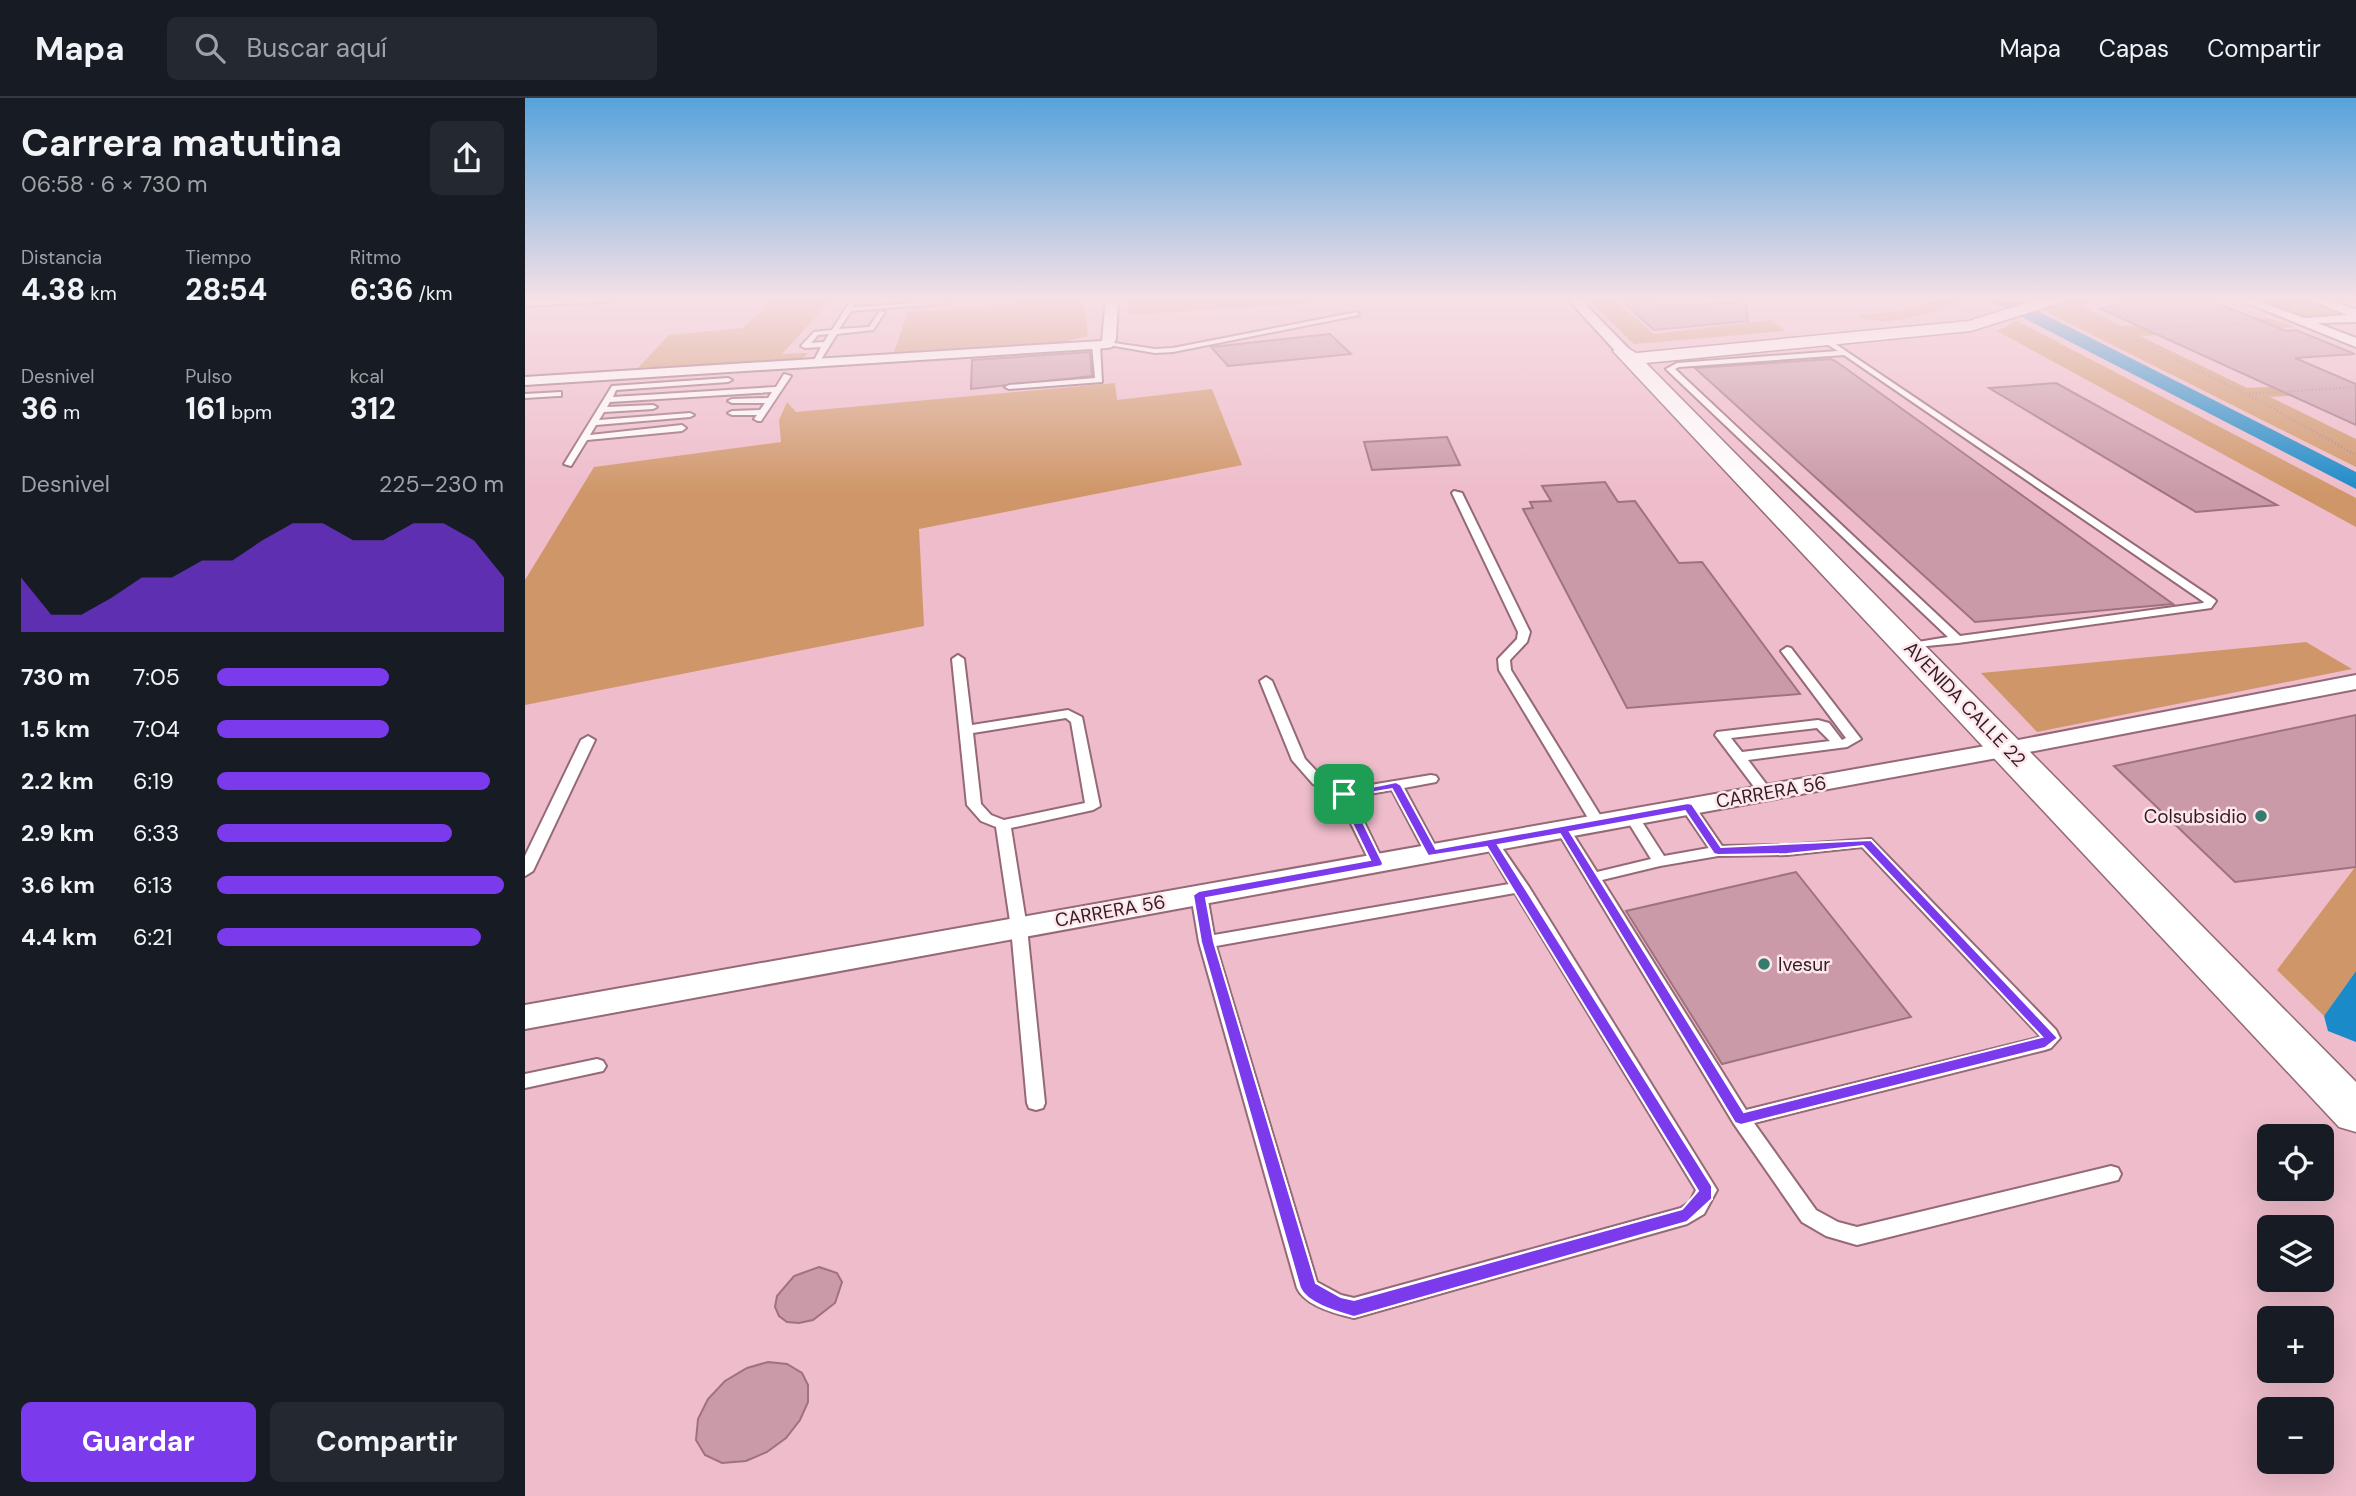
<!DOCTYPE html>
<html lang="es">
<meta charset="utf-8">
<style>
body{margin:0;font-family:"DM Sans",sans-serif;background:#242831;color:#f1f3f6;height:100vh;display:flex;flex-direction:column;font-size:26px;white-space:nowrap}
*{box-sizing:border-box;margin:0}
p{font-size:23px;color:#9ea1a6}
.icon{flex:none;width:38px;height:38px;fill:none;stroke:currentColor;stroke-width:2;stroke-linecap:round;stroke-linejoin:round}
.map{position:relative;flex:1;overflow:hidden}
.sheet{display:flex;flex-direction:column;background:#171b24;width:525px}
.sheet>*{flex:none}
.controls{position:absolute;left:1732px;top:1026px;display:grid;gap:14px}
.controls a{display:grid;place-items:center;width:77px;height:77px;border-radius:10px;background:#171b24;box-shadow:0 7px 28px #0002;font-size:35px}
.pin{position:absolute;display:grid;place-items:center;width:60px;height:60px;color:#fff;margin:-30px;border-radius:14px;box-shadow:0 4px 10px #0006}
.round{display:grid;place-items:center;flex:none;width:74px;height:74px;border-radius:10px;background:#242831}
.overview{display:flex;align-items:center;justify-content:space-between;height:119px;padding:0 21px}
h1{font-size:38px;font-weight:700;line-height:52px}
.figures{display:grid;grid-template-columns:repeat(3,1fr);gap:10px;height:119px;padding:7px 21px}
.figures div{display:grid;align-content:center}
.figures b{font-size:30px;font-weight:700}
.figures small{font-size:19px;font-weight:400}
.figures p{font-size:19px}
.chart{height:196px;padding:14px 21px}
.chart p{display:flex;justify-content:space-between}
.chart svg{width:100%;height:126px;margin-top:7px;fill:#7c3aed;opacity:.7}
.action{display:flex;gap:14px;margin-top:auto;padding:14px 21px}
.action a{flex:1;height:80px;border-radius:10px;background:#7c3aed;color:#fff;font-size:28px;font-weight:700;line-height:80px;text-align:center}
.action a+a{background:#242831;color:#f1f3f6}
ul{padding:0 21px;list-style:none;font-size:23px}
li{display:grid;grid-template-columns:112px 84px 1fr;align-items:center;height:52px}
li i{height:18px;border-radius:9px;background:#7c3aed}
header{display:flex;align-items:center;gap:42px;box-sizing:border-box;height:98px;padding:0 35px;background:#171b24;border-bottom:2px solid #363941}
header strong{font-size:33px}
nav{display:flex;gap:38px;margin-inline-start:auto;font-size:24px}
.search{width:490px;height:63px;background:#242831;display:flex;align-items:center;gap:18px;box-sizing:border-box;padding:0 24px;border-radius:10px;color:#9ea1a6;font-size:26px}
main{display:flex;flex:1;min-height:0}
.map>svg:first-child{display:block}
.green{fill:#cf9769}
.water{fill:#1b8ac8}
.building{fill:#ca9aa8;stroke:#9e727e;stroke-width:2}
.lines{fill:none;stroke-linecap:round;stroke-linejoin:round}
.lane-casing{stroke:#956976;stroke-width:4}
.street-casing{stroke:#956976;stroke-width:4}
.secondary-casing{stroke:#956976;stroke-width:3}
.path{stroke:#a8828d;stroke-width:2.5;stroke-dasharray:1 2.5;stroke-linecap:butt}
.lane{fill:#fff;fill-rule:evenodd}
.street{fill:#fff;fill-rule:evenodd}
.secondary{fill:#fff;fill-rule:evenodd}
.route{fill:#7c3aed;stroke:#fff;stroke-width:2;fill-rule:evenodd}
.poi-dot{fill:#377b6f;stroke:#ffe5ec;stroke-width:2.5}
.labels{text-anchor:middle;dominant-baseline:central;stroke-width:5;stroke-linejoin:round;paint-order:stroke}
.street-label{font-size:19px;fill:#2f1d22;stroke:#ffe5ec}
.poi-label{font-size:19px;fill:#2f1d22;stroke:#ffe5ec;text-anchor:end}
</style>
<header>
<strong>Mapa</strong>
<div class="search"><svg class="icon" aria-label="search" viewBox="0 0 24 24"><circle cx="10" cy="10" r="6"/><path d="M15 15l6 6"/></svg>Buscar aquí</div>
<nav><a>Mapa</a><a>Capas</a><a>Compartir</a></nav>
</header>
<main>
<section class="sheet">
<div class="overview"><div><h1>Carrera matutina</h1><p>06:58 · 6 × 730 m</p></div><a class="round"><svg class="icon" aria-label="share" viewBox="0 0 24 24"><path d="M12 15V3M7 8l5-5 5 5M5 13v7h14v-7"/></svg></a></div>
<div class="figures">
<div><p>Distancia</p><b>4.38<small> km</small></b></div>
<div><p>Tiempo</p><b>28:54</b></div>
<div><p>Ritmo</p><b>6:36<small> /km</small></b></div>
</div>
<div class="figures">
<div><p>Desnivel</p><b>36<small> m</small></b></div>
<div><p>Pulso</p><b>161<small> bpm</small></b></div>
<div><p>kcal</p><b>312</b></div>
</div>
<div class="chart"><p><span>Desnivel</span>225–230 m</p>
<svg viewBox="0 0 160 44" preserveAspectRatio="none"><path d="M0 44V25L10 38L20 38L30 32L40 25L50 25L60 19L70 19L80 12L90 6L100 6L110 12L120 12L130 6L140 6L150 12L160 25V44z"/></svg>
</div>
<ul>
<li><b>730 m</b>7:05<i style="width:60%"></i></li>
<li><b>1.5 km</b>7:04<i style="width:60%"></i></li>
<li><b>2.2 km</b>6:19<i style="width:95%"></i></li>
<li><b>2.9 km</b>6:33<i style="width:82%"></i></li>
<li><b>3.6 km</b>6:13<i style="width:100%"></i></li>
<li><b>4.4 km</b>6:21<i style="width:92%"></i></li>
</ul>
<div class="action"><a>Guardar</a><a>Compartir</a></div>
</section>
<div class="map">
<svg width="1831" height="1398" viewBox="0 0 1831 1398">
<rect width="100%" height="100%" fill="#eebcca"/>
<g class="green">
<polygon points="250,199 309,199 257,256 283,255 277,261 113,270 144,237 218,230"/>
<polygon points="490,199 558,199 563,238 538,244 369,254 383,214 488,206"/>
<polygon points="602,199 877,199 605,217"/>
<polygon points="1060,199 1086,199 1129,236 1246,222 1260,233 1109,246"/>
<path d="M 1411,199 L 1442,200 C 1416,213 1359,232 1333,218 L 1378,212 L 1415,201 Z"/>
<polygon points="1553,199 1587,199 1556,207 1596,228 1743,220 1770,229 1615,238 1722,290 1831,285 1831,294 1745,299 1831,341 1831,369 1512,209"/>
<polygon points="1725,199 1773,199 1822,216 1777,219"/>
<polygon points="1492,223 1831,400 1831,429 1472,233"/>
<polygon points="590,285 592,302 687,291 717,367 394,431 399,528 0,607 0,482 69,369 256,344 254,322 262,304 271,314"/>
<polygon points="1781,544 1827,571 1512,634 1456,575"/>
<polygon points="1831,768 1831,873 1799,918 1752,872"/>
</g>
<g class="water">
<polygon points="1458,199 1485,199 1831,374 1831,391"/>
<polygon points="1831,873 1831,944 1803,933 1799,918"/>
</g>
<g class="building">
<polygon points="1092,199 1123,199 1135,208 1221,204 1223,223 1129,232"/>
<polygon points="1615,199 1677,199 1761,233 1771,232 1830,256 1770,260 1831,286 1831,327 1576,211"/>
<polygon points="805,236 826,256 703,268 686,249"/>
<polygon points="565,254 567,278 446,291 447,262"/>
<polygon points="1306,261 1312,264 1648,506 1450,524 1170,270"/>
<polygon points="1531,285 1752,407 1671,414 1464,290"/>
<polygon points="922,339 935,367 847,372 839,344"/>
<polygon points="1080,384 1093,404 1110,403 1154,465 1177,464 1275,596 1102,610 998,411 1008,410 1005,404 1026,403 1017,388"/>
<polygon points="1831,617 1831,769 1710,784 1589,668"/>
<polygon points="1271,774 1386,919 1197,966 1101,813"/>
<polygon points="294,1169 312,1175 317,1184 310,1205 288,1222 274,1225 262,1224 254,1218 250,1209 252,1198 269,1178"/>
<polygon points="243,1264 262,1266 277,1275 283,1287 283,1304 275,1322 261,1340 242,1354 221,1363 197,1365 180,1357 171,1342 173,1321 183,1301 200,1283 222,1270"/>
</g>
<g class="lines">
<g class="lane-casing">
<g id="lane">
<polygon points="221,199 227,199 221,204 218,202"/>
<path d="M 328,199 L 334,199 L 328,209 L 422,203 L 425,205 L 326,213 L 314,231 L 344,229 L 355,213 L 360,214 L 348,232 L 312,236 L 292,268 L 286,268 L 296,249 L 280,250 L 276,248 L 289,234 L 307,232 ZM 304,236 L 299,244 L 286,245 L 293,237 Z"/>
<polygon points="832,214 834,217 648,254 630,255 578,246 582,244 630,251 648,250"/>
<path d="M 1303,241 L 1689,501 L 1691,503 L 1686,510 L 1433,545 L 1381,550 L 1381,546 L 1423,539 L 1141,271 L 1152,265 L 1313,253 L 1300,245 ZM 1319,257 L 1679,504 L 1678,505 L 1435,538 L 1150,271 L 1154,269 Z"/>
<polygon points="571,245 575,247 577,284 484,291 480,289 484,287 570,280 567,247"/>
<polygon points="259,276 266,278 236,323 233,323 229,321 232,317 207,317 203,315 207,313 235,312 240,305 207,305 203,303 207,301 243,300 247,294 85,304 82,309 128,307 132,309 128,311 79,314 74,322 165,315 169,317 165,319 71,327 65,337 157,327 161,330 157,333 62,342 46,368 39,366 87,288 203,280 207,282 203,284 91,292 88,299 251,289"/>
<polygon points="36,294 36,298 33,298 0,300 0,296"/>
<polygon points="929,393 937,395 1005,534 1002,544 985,562 986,572 1080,725 1078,728 1068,728 1066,725 974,572 973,561 992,541 993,534 927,395"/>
<path d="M 1262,549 L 1266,550 L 1336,641 L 1322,649 L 1223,662 L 1248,695 L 1241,699 L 1236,698 L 1190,637 L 1192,634 L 1293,622 L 1304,625 L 1317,642 L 1321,640 L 1256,553 ZM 1292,630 L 1305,643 L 1217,654 L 1206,640 Z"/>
<path d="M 433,557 L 439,561 L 447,627 L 543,612 L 557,619 L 575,708 L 568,712 L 486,730 L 502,830 L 520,1005 L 518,1010 L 511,1012 L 504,1010 L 502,1005 L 486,830 L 471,729 L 456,723 L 442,707 L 427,561 ZM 541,620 L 546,624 L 560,705 L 479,722 L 466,717 L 456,706 L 448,635 Z"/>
<polygon points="741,579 747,583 780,661 798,680 821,691 906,677 911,678 913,681 911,684 879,690 914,755 912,758 902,758 867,692 827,699 859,765 857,768 847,768 813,699 788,686 767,662 735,583"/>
<polygon points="63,638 70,642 8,773 0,778 0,758 56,642"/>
<path d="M 1163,705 L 1168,706 L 1197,748 L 1262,747 L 1346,741 L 1531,932 L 1535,940 L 1526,950 L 1520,952 L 1229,1025 L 1291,1112 L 1313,1124 L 1332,1129 L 1586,1068 L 1593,1070 L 1596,1076 L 1593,1082 L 1332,1147 L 1301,1138 L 1277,1124 L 1209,1026 L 1031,731 L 1033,728 L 1043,728 L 1072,774 L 1126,761 L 1100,719 L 1107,715 L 1112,716 L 1139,758 L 1184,750 L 1156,709 ZM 1337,749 L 1516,939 L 1221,1012 L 1077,782 L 1135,768 L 1193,758 L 1262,757 Z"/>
<path d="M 966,739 L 971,741 L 1004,789 L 1192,1092 L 1179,1116 L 1162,1126 L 829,1220 C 811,1216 780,1208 772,1190 L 674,844 L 666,797 L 674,792 L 682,797 L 689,837 L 984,786 L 959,744 ZM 990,795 L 1171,1092 L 1165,1104 L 1156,1110 L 829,1200 L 816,1197 L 792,1184 L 691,848 Z"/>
<polygon points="72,961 78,963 81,968 78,973 0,990 0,976"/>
</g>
</g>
<g class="street-casing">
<g id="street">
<polygon points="34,199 99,199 93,203 0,208 0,200"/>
<polygon points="581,199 593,199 591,241 587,249 582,250 0,287 0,279 577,243"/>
<polygon points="1041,199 1053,199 1103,250 1103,256 1093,256"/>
<polygon points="1707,199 1723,199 1779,220 1822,217 1778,199 1794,199 1831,211 1831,224 1792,225 1831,240 1831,249"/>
<polygon points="1831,577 1831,591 1483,658 0,931 0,907 1483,644"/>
</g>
</g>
<g class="secondary-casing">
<polygon id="secondary" points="1519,199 1543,199 1541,203 1446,233 1121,265 1831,984 1831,1034 1814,1029 1088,253 1098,247 1111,255 1444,223"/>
</g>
<g class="path">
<polygon points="1554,211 1567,216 1546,213"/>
<polyline points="1561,217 1733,302 1831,357"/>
<polyline points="538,230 565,223"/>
<polyline points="1592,232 1730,225"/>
<polyline points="473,234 517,218 552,199"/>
<polyline points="455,238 458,230 480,222 512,218"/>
<polyline points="1724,296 1831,289"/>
</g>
<use href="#lane" class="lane"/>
<use href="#street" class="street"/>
<use href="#secondary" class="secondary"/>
</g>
<linearGradient id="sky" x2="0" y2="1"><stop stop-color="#56a3db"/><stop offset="0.51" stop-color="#f7e1e7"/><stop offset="1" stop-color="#f7e1e7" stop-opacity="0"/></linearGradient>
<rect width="1831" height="394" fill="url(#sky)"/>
<path class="route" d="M 871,684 L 876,687 L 911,751 L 1163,705 L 1167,706 L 1196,749 L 1346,742 L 1533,940 L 1520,950 L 1216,1027 L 1210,1025 L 1035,736 L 973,747 L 1187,1088 L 1187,1101 L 1162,1124 L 829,1219 C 812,1214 782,1206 775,1190 L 676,844 L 668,797 L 674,793 L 845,762 L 813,696 ZM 867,691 L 903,758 L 962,749 L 1173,1093 L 1157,1111 L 829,1202 L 816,1199 L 791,1185 L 689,844 L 681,800 L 857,768 L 858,765 L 825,698 ZM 1160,713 L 1189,756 L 1193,757 L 1262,756 L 1338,748 L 1517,939 L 1219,1014 L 1045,734 Z"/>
<g class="poi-dot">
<circle cx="1736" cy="718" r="7"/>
<circle cx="1239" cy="866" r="7"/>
</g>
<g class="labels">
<g class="street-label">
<text transform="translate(1440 606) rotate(46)">AVENIDA CALLE 22</text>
<text transform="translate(1246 694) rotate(-10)">CARRERA 56</text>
<text transform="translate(585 813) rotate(-10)">CARRERA 56</text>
</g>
<g class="poi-label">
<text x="1722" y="718">Colsubsidio</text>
<text x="1253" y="866" text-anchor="start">Ivesur</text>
</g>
</g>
</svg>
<div class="controls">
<a><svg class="icon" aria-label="locate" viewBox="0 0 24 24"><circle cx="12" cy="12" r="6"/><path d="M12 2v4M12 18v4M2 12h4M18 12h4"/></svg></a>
<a><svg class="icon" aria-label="layers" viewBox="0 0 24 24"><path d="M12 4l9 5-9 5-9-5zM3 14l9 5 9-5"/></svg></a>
<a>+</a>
<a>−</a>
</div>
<div class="pin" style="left:819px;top:696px;background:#1e9e55"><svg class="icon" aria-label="arrive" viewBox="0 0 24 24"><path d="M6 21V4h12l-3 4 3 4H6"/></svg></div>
</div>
</main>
